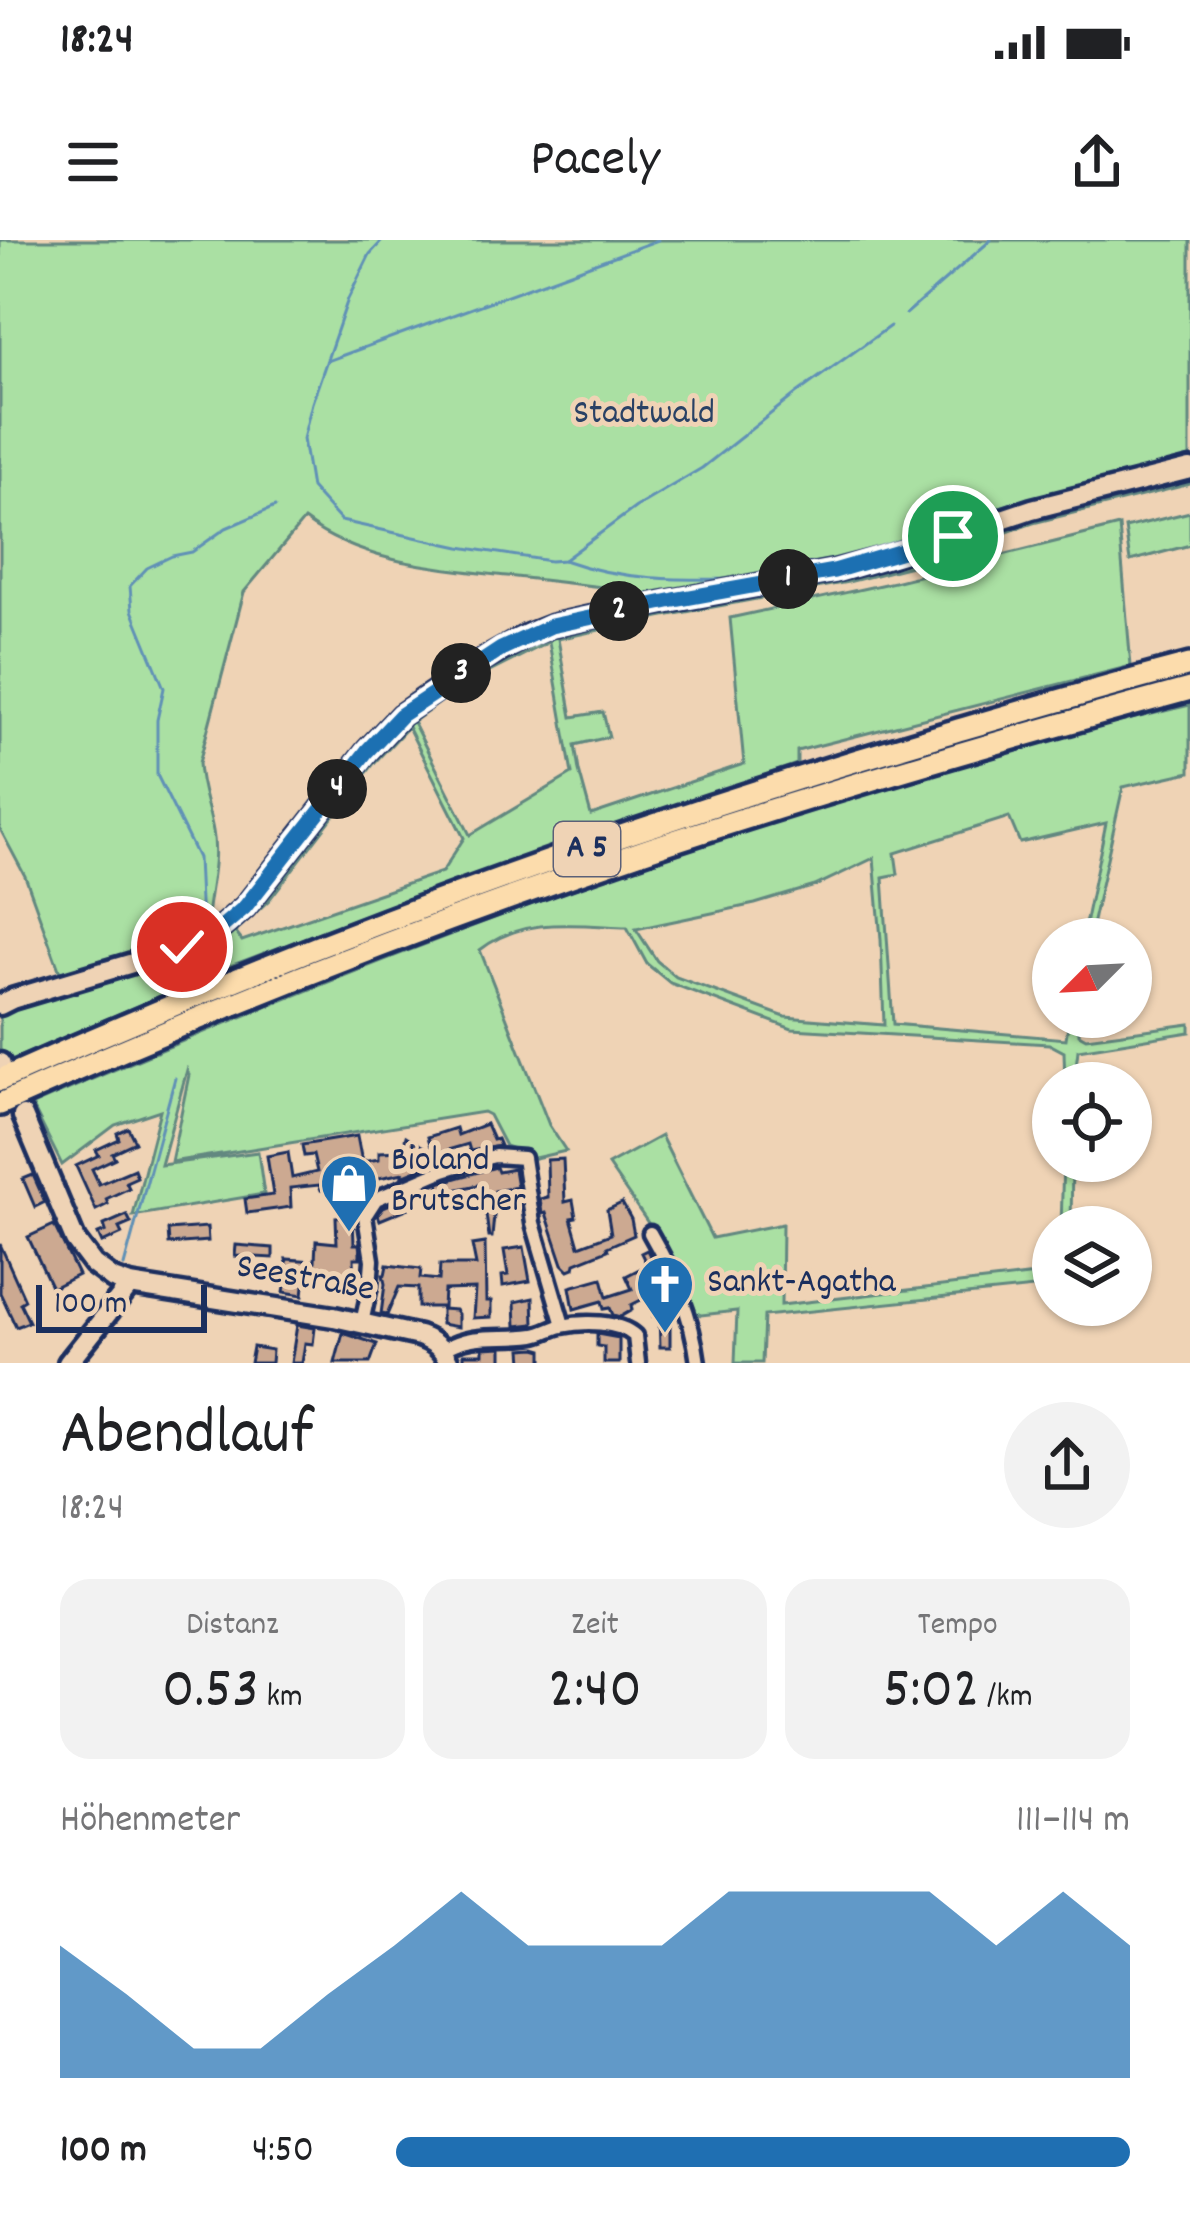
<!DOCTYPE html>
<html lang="de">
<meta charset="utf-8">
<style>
body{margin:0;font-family:Dekko,sans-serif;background:#f2f2f2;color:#202124;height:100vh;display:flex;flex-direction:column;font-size:45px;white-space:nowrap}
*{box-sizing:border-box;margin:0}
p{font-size:39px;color:#757577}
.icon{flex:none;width:66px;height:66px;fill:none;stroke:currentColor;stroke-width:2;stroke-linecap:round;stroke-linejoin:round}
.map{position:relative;height:1123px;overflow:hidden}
.details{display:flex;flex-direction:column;background:#fff;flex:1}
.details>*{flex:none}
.needle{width:78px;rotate:246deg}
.tools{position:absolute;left:1032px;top:678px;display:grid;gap:24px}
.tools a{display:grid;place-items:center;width:120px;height:120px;border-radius:50%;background:#fff;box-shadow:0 3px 9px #0004;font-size:60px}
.scale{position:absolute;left:36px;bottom:30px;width:171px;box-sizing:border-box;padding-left:12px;border:6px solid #1b2f5e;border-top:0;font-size:33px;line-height:42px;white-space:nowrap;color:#1b2f5e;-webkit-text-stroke:9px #efd3b5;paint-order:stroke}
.pin{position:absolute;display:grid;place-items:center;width:102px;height:102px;color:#fff;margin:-51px;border:6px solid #fff;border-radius:50%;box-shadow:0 3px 12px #0007}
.km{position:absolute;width:60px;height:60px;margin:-30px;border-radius:50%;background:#222;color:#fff;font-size:33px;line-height:60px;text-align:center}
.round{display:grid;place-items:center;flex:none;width:126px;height:126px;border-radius:63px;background:#f2f2f2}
.head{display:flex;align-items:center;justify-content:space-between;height:204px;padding:0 60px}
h1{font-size:66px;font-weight:600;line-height:90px}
.stats{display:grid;grid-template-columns:repeat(3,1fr);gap:18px;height:204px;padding:12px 60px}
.stats div{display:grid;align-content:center;border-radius:30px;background:#f2f2f2;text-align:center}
.stats b{font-size:60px;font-weight:600}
.stats small{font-size:33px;font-weight:400}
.stats p{font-size:33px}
.chart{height:336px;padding:24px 60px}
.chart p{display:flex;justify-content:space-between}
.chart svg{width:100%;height:216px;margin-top:12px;fill:#1f6fb2;opacity:.7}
ul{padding:0 60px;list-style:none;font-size:39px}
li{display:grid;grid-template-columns:192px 144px 1fr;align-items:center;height:90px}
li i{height:30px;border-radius:15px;background:#1f6fb2}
.status{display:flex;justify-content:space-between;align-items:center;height:84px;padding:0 60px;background:#fff;direction:ltr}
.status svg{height:33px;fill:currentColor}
header{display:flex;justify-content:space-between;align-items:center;height:156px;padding:0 60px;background:#fff;font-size:54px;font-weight:600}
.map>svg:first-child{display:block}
.green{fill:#aae0a3;stroke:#628880;stroke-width:3;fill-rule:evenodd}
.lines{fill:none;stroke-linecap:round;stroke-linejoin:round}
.stream{stroke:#6191b6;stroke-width:3}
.building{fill:#cca991;stroke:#1b2f5e;stroke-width:3}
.street-casing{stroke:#1b2f5e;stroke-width:21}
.secondary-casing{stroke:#1b2f5e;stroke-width:27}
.highway-casing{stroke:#1b2f5e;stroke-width:30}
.street{stroke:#efd3b5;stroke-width:12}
.secondary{stroke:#efd3b5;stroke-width:18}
.highway{stroke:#fcdcac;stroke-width:21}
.route-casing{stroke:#fff;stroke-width:24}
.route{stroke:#1f6fb2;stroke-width:15}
.labels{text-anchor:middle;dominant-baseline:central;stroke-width:10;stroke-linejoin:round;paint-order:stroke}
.shield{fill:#efd3b5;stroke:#5b6078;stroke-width:3}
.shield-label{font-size:33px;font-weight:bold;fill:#1b2f5e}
.park-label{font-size:36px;fill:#294165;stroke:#efd3b5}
.poi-label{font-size:36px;fill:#1b2f5e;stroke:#efd3b5;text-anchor:start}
.street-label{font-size:36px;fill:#1b2f5e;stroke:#efd3b5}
</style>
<div class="status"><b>18:24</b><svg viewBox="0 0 49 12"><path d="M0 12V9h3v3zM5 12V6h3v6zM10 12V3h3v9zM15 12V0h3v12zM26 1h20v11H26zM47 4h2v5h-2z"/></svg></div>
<header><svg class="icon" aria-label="menu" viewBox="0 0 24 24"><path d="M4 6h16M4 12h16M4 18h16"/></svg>Pacely<svg class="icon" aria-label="share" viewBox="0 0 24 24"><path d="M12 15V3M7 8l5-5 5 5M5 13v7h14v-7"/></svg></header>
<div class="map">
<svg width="1190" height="1123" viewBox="0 0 1190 1123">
<rect width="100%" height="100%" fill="#efd3b5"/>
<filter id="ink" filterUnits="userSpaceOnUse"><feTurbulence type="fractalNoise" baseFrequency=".00833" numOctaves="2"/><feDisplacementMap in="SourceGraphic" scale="24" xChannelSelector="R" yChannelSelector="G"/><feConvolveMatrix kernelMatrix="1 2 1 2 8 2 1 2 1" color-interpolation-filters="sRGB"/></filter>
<g filter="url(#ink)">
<g class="green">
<path d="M 0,0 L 1190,0 L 1190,244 L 1033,283 L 911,326 L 848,342 L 659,377 L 558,399 L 572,477 L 603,472 L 609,497 L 575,505 L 579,531 L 591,575 L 744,524 L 730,378 L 894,342 L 1119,286 L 1131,426 L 797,511 L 797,524 L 410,658 L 230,726 L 0,825 L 0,758 L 61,735 L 25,636 L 0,589 ZM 304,280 C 361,323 438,328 507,336 C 550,341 593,346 636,351 L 639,358 L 530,386 L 502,399 L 390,475 L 333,538 L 250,649 L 225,675 L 206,689 C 207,658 219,623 213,591 C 209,567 200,548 199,523 L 244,352 ZM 549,402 L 572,534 L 470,595 L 413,482 L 464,445 ZM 408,487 L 464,598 L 442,632 L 242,701 L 235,692 L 269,660 L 375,522 Z"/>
<polygon points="1190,272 1190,305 1130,321 1125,288"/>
<path d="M 1190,465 L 1190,532 L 1123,547 L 1089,699 L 1082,699 L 1106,583 L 1020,603 L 1009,577 L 895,613 L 898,634 L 883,637 L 893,784 L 1066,799 L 1069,777 L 1078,777 L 1079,794 L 1086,798 L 1190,784 L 1190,792 L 1078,810 L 1074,843 L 1065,843 L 1064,812 L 1049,804 L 792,789 L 670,743 L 647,724 L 627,687 C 576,685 523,676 480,710 L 549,885 L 566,911 L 530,919 L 522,912 L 505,906 L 489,875 L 483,872 L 171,922 L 189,835 L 187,830 L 161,925 L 258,912 L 264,954 L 133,976 L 160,870 L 115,885 L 62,925 L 32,865 C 407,703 791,557 1190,465 ZM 874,618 L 881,699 L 884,785 L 785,777 L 676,737 L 657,721 L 636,689 L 755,664 L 815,646 Z"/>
<polygon points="661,896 712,998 782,984 781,1065 1053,1033 1053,1046 764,1076 762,1123 735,1123 737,1071 701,1075 695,1072 668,1012 608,925"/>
<polygon points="1063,921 1072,921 1071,987 1061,987"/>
</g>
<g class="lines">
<g class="stream">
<polyline points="383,0 370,14 348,59 312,163 303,199 311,248 341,281 460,307 550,321 564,320 636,267 702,228 797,153 890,86"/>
<polyline points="906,74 991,0"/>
<polyline points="327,121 658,0"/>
<path d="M 564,320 C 622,341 681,340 743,339"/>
<polyline points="811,326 843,319 1019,261 1190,218"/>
<polyline points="201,684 198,618 157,535 157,480 164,448 132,370 130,346 147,328 172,316 192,312 226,288 275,267"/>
<polyline points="124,1026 175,838"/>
</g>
</g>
<g class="building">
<polygon points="486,884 493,900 497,899 500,906 470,911 468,904 448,910 435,916 437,922 402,936 403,933 321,950 319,945 290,948 291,967 247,973 245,959 273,955 267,916 288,912 292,938 317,932 313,915 304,916 302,905 357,896 362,922 379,919 379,912 402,911 406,896 433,913 428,897 456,888 458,895"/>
<polygon points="128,888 135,902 112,913 115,918 92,929 99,944 134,929 137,937 126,942 129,948 106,959 108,964 96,970 76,926 99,915 96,910 119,899 117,893"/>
<polygon points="563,919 565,962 573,960 576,977 571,978 579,1006 611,994 607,970 622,963 631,979 634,995 607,1007 608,1010 575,1023 574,1028 569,1030 563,1024 546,973 542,974 540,959 548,957 547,920"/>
<polygon points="496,927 498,932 514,929 517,947 495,951 498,965 495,965 492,997 489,997 482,944 455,950 458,962 443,965 439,943"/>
<polygon points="33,935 45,962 35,967 23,939"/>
<polygon points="410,956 414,966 380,980 378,975 383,967"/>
<polygon points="127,975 131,983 119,988 122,994 102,1003 98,994 106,991 104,985"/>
<polygon points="353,976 354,1004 359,1004 360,1013 360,1018 354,1018 355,1049 333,1048 334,1036 305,1036 303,1055 284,1052 288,1028 286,1019 315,1021 316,1001 337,1003 336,977"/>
<polygon points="54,985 78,1035 52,1048 28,997"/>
<polygon points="207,987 208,1001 169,1004 168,990"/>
<polygon points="485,1003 486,1061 491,1061 491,1077 473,1078 475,1049 444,1050 443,1067 418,1067 418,1048 399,1047 387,1075 381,1074 385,1044 383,1035 385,1035 387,1025 421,1029 420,1038 439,1040 440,1025 476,1025 472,1005"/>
<polygon points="0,1004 25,1060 20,1063 29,1082 16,1087 0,1053"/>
<polygon points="236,1005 273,1008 273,1018 235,1016"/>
<polygon points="524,1007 530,1041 503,1046 502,1036 508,1035 504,1010"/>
<polygon points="647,1010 660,1036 645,1043 651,1055 631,1065 632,1070 620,1077 613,1075 610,1068 604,1069 602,1061 574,1069 570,1047 602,1038 607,1057 632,1049 626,1036 647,1025 641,1013"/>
<polygon points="670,1057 675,1073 670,1074 670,1107 660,1107 659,1075 653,1076 651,1060"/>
<polygon points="533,1058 534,1084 516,1086 515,1062"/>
<polygon points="441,1069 455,1070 458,1074 458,1087 441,1084"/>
<polygon points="297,1085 315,1088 313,1104 305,1103 302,1123 291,1123"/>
<polygon points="343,1093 377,1104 370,1123 335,1123"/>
<polygon points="597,1094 619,1098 619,1123 604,1123 604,1107 597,1106"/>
<polygon points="253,1107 272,1110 271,1123 250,1123"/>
<polygon points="502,1107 502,1123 464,1123 464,1114 483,1114 483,1108"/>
<polygon points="536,1108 543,1110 543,1123 523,1122 522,1109"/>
</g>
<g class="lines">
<g class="street-casing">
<g id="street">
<path d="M 650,993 C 674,1035 692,1075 698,1123"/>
<polyline points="362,1083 370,1046 372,1020 365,976 376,959 444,930 470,922 495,916 523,918 533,983 563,1085"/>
<path d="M 442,1110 C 475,1091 500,1100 535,1095 C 544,1094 552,1088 562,1086 C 583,1081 619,1081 635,1096 L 638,1123"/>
</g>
</g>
<g class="secondary-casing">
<g id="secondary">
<polyline points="0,765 12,759 156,716 200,701 216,692 245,667 367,511 401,475 466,430 528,395 551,386 623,370 834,331 891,316 1032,269 1190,229"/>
<polyline points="0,823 1,825"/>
<path d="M 23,876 L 75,1000 L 93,1024 L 113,1039 L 130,1045 L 334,1077 L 419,1096 C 433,1101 443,1108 449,1123"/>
<polyline points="68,1123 130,1045"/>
</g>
</g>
<g class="highway-casing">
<g id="highway">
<path d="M 0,840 C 306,703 623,588 945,494 C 1027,470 1108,446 1190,425"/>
<path d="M 0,864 C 212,769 430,683 650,609 C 829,550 1009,498 1190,449"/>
</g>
</g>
<use href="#street" class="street"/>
<use href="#secondary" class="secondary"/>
<use href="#highway" class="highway"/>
</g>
</g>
<g class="lines" filter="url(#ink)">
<g class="route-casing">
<polyline id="route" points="182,707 216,692 245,667 367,511 401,475 501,409 551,386 674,360 834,331 953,296"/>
</g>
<use href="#route" class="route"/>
</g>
<defs>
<g id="shop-pin" transform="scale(3)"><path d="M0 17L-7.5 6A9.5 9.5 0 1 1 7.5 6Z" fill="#1f6fb2" stroke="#efd3b5"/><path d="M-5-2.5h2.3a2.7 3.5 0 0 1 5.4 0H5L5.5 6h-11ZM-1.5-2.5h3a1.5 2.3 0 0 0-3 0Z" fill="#fff"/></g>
<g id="church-pin" transform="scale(3)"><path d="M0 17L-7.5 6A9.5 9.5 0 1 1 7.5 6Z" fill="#1f6fb2" stroke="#efd3b5"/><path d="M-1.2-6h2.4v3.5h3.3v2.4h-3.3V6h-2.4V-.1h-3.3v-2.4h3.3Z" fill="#fff"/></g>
</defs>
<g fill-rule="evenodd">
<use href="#shop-pin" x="349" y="943"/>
<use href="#church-pin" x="665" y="1044"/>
</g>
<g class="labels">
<rect class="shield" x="554" y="582" width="66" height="54" rx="9"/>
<g class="shield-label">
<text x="587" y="609">A 5</text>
</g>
<g class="park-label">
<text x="644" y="175">Stadtwald</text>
</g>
<g class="poi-label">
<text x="391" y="922">Bioland<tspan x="391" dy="41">Brutscher</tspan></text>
<text x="707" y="1044">Sankt-Agatha</text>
</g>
<g class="street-label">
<text transform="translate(305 1040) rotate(10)">Seestraße</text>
</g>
</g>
</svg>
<div class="tools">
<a><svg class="needle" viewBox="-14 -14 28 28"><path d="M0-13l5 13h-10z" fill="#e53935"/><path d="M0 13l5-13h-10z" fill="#757577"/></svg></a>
<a><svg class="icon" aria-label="locate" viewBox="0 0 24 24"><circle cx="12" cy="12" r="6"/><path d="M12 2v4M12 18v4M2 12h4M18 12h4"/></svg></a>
<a><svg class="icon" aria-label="layers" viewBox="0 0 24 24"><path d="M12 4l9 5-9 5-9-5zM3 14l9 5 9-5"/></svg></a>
</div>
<div class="scale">100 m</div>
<div class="pin" style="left:953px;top:296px;background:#1e9e55"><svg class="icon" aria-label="arrive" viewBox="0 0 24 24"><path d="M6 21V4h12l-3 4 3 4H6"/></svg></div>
<div class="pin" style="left:182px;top:707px;background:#d93025"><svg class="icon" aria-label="check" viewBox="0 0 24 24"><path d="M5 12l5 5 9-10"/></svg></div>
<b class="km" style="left:788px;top:339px">1</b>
<b class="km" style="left:619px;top:371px">2</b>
<b class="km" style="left:461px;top:433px">3</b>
<b class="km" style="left:337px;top:549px">4</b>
</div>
<section class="details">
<div class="head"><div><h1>Abendlauf</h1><p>18:24</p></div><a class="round"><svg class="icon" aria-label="share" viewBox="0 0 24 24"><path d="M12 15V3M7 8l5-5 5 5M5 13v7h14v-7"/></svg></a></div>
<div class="stats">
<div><p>Distanz</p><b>0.53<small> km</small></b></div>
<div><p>Zeit</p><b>2:40</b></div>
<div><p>Tempo</p><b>5:02<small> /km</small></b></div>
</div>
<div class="chart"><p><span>Höhenmeter</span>111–114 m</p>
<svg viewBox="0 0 160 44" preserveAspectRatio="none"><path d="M0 44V17L10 27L20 38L30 38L40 27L50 17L60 6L70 17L80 17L90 17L100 6L110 6L120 6L130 6L140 17L150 6L160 17V44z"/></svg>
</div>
<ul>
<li><b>100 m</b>4:50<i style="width:100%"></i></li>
</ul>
</section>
